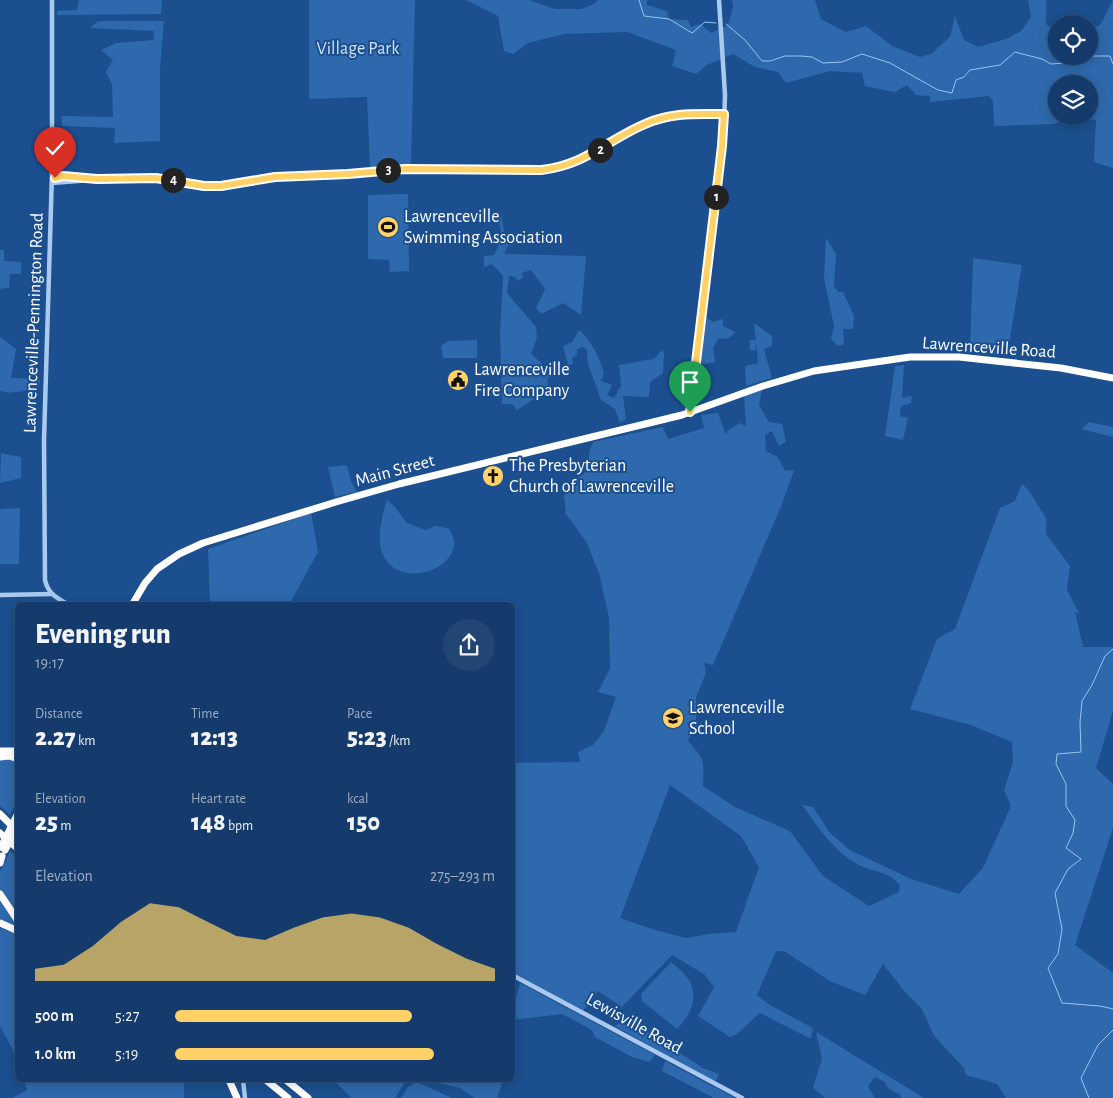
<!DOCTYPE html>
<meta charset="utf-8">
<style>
body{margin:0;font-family:"Alegreya Sans",sans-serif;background:#214673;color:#f1f3f6;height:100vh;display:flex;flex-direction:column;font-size:19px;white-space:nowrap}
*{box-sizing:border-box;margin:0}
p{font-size:16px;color:#9dadc1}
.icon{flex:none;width:28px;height:28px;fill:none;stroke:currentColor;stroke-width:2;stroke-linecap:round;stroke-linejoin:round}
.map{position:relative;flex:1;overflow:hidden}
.sheet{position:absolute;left:15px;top:602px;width:500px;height:480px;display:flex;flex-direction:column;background:#143b6b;border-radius:8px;box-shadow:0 2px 12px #0003,0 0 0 1px #33557e}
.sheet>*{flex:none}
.tools{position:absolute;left:1048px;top:15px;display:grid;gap:10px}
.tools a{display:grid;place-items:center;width:50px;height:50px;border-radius:50%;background:#143b6b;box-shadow:0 2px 12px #0003,0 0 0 1px #33557e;font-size:25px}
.pin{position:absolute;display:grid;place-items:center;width:42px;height:42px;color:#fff;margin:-51px -21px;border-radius:50% 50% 50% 0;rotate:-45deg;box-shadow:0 0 5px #0007}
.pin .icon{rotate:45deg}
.km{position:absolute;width:25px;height:25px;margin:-12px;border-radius:50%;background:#222;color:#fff;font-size:14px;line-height:25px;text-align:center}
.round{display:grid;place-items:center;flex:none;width:52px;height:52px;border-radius:26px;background:#214673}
.head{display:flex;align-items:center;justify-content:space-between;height:85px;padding:0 20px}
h1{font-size:28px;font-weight:800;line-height:38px}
.figures{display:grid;grid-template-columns:repeat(3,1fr);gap:8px;height:85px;padding:5px 20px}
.figures div{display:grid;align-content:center}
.figures b{font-size:25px;font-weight:800}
.figures small{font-size:14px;font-weight:400}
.figures p{font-size:14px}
.chart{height:140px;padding:10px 20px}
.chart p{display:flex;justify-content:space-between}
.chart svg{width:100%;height:90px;margin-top:5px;fill:#ffd166;opacity:.7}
ul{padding:0 20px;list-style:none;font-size:16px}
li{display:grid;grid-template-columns:80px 60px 1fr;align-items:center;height:38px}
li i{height:12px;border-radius:6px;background:#ffd166}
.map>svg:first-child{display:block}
.green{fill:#2e69ad;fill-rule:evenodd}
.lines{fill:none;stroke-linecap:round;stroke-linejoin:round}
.stream{stroke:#9cc4f0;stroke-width:1}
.minor{stroke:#a9c9ee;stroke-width:4.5}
.highway{stroke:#fff;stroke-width:7}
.highway-bridge{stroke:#fff;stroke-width:7}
.route-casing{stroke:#fff;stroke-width:10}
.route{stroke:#ffd166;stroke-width:6}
.labels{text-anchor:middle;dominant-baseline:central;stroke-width:4;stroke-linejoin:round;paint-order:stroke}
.park-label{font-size:18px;fill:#cfe3fa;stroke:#1b4f8f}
.poi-label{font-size:18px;fill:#fff;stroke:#1b4f8f;text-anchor:start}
.street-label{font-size:18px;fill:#fff;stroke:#1b4f8f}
</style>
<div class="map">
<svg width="1113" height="1098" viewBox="0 0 1113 1098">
<rect width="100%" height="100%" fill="#1b4f8f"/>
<g class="green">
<polygon points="79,0 162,0 161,14 57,15 57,11 77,10"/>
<polygon points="309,0 415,0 411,166 370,167 367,97 309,99"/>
<path d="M 466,0 L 529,0 L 555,9 L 581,9 L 594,4 L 598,0 L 647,0 L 647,5 L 667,11 L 669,19 L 688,20 L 691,27 L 700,24 L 711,33 L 728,25 L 733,7 L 732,0 L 815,0 L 821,19 L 846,32 L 866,26 L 892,46 L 920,57 L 931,54 L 950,37 L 955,16 L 964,40 L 978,47 L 1006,39 L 1021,31 L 1031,17 L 1028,0 L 1046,0 L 1046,24 L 1056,32 L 1056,56 L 1089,56 L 1089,30 L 1101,24 L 1113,0 L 1113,168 L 1094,162 L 1096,120 L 1074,117 L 1053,124 L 994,126 L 993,101 L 989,96 L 930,102 L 930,96 L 916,95 L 907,85 L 895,92 L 865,86 L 862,73 L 830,71 L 786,83 L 778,72 L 755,67 L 733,54 L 707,65 L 696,74 L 672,66 L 676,50 L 627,32 L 564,34 L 528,43 L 513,54 L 504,51 L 498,16 ZM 1056,84 L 1089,84 L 1089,116 L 1056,116 Z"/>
<polygon points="98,21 164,21 160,68 160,141 114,143 115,128 62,126 62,116 113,117 112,85 106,72 113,60 101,50 116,43 154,40 154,31 90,28"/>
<polygon points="408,194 409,271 390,272 389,260 368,259 368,195"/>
<path d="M 495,212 L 501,215 L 505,235 L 512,236 L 515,242 L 507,247 L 504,254 L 586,256 L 581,315 L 563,303 L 541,314 L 536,308 L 545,289 L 531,270 L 522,273 L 523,277 L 519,281 L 515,277 L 509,276 L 507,293 L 536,327 L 537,338 L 531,354 L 556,376 L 547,378 L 549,389 L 517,410 L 512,404 L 502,404 L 500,332 L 503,276 L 492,264 L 484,267 L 484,256 L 494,255 C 505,234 502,234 495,212 Z"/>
<polygon points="826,238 836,254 834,286 838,292 843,292 854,316 853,329 843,329 844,344 838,346 831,339 834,326 824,278"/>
<polygon points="0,250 4,250 4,261 21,262 21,274 10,274 9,288 0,289"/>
<polygon points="973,258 1022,265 1007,356 970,352"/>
<polygon points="704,316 713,322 723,319 723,326 735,332 729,338 718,339 713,348 715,362 699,365"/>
<polygon points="754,323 772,336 772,346 764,349 772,378 746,386 745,366 758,363 756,342 755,351 750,350 750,340 756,340"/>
<path d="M 579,330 C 592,341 599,357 604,373 L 601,381 L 612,385 L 607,395 L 614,398 L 621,386 L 619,365 L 654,359 L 663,349 L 664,355 L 663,373 L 650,382 L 649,397 L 623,396 L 626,419 L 620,423 L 615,409 L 601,400 L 588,364 L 587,350 L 583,347 L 577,349 L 577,355 L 572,358 L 573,364 L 568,365 L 563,346 L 572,342 Z"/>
<polygon points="0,337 16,349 11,378 40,379 39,388 10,393 0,391"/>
<polygon points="477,340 477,358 443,358 441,346 448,341"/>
<polygon points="904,365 902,398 912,396 911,403 901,406 900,416 908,418 903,440 885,436 895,366"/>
<path d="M 762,390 L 759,405 L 769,422 L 782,424 L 786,442 L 779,446 L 772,431 L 765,435 L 766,451 L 778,457 L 785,471 L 794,470 L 782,504 L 713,665 L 704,663 L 706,673 L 696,697 L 696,723 L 688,741 C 705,759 704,762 703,786 L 735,807 L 790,831 L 823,876 L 869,906 L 899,892 L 900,885 C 887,870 875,873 859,865 C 834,852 818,827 802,805 L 813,807 L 830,833 L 850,850 L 911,879 L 959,894 L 983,868 L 1011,806 L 1004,790 L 1013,762 L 1012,742 L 971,725 L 910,709 L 937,639 L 955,629 L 1000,508 L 1015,501 L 1022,484 L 1029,491 L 1046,518 L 1046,534 L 1070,566 L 1067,590 L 1079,613 L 1075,612 L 1083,647 L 1113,647 L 1113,711 L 1096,768 L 1113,784 L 1113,828 L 1075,945 L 1113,973 L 1113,1098 L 1006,1098 L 997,1084 L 966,1075 L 964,1068 L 934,1036 L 922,1009 L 905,992 L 883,964 L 865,995 L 830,981 L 784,951 L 776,951 L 757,995 L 768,1004 L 813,1028 L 811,1039 L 760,1013 L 737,1034 L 730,1037 L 698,1016 L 714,987 L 704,974 L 672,955 L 622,1007 L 598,991 L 583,1011 L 513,975 L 513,947 L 516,940 L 513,937 L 513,763 L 580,762 L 578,752 L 593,745 L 604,731 L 616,697 L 598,692 L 610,668 L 609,618 L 599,573 L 587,543 L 566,514 L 564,496 L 572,483 L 587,471 L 590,449 L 593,442 L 663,427 L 668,439 L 704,428 L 701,415 L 718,413 L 726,435 L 728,430 L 740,423 L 746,426 L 744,396 ZM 670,785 L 741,836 L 759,867 L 736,932 L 709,934 L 686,938 L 655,930 L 620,918 Z"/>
<polygon points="1089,422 1113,427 1113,437 1082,429"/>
<polygon points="1,453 21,457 21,478 0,483"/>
<polygon points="347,465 351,482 357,492 335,497 328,467"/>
<path d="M 387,500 L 394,506 L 407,523 L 426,530 L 435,526 L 448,528 C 475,562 404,594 384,557 C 375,541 382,516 387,500 Z"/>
<polygon points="20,508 19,564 0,564 0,509"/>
<polygon points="311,513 318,552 289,605 210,605 208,549"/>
<polygon points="7,758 17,763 17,800 10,815 0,806 0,759"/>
<polygon points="10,851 17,858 17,928 0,922 0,872"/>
<polygon points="0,928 17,934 17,1058 0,1026"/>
<path d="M 671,962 C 676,966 682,971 686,976 C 701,994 691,1015 677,1029 L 642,1001 L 641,994 Z"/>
<polygon points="520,983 655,1055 649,1062 632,1057 595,1037 592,1030 562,1014 513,1020 513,999 515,1001"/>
<polygon points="627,1019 703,1068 719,1074 715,1083 615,1026"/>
<polygon points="816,1032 924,1098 901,1098 900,1095 888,1088 885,1082 875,1077 868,1086 875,1098 825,1098 813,1088 822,1059"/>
<polygon points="665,1061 735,1098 714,1098 662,1071"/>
<polygon points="24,1080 184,1080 184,1098 12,1098 27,1090"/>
<polygon points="333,1080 408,1080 405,1082 395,1098 352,1098"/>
<polygon points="425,1080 503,1080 497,1098 475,1098 460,1088"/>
<polygon points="417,1082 452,1098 401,1098 408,1087"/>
</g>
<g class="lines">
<g class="stream">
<polyline points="639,0 644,16 669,19 692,33 705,22 716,23"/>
<polyline points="726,24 745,40 762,61 770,61 785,56 801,56 812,57 823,63 842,62 862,54 890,63 938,90 952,93 956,80 964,77 970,70 1000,65 1015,52 1042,59 1051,64 1064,63 1068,56"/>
<polyline points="1089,56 1110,56 1113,64"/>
<polyline points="1113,649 1105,656 1092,685 1082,701 1080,722 1081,752 1057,754 1056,764 1066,784 1066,806 1075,820 1073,833 1066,848 1081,859 1068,869 1055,893 1062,929 1058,954 1048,968 1062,1003 1100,1006 1113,1009"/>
<polyline points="1089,1098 1081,1078 1098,1045 1113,1030"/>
</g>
<g class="minor">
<path d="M 52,0 L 52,173 L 44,440 L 45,580 C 48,594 57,598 69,605"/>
<path d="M 52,173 L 63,177 L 97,179 L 165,179 L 204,186 L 221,186 L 275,177 L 347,174 L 405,169 L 541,170 C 585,166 607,140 645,124 C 671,112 697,114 725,114"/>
<polyline points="52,183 91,180"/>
<polyline points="690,412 724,126 725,95 719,0"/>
<polyline points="0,595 52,594"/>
<polyline points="512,975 742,1098"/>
<polyline points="243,1080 245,1098"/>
</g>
<g class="highway">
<polyline points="132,605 145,583 157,569 179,554 203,543 336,502 399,484 682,415 763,386 814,371 910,357 959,357 1061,368 1113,378"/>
<polyline points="0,751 18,751"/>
<polyline points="0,757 9,756 18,759"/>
<polyline points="0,814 15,829"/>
<polyline points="0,833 18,849"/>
<polyline points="0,863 2,856"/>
<polyline points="0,894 18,921"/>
<polyline points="0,923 18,931"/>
<polyline points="229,1080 237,1098"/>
<polyline points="266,1080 288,1098"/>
<polyline points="286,1080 308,1098"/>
</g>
<g class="highway-bridge">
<polyline points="1,847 18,813"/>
<polyline points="5,850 18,826"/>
</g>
</g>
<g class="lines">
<g class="route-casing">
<path id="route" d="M 55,178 L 63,176 L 97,179 L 156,178 L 204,186 L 221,186 L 275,177 L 348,174 L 405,169 L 541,170 C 586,165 607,140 645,124 C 671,112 697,114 724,114 L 722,146 L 690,412"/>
</g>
<use href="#route" class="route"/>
</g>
<defs>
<g id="stadium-disc" transform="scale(1.125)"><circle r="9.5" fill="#ffd166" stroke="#1b4f8f"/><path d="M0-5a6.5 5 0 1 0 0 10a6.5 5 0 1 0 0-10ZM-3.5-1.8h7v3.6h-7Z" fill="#111"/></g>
<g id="civic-disc" transform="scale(1.125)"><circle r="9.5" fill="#ffd166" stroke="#1b4f8f"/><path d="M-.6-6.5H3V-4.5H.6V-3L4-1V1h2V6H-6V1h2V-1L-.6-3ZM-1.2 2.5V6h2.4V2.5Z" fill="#111"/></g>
<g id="church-disc" transform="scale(1.125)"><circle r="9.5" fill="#ffd166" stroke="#1b4f8f"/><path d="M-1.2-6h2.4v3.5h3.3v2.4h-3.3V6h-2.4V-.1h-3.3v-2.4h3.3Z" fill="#111"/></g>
<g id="school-disc" transform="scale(1.125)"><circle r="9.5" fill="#ffd166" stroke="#1b4f8f"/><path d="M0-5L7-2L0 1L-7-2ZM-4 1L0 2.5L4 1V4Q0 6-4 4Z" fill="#111"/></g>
</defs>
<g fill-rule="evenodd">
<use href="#stadium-disc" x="388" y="227"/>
<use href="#civic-disc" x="458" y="380"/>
<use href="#church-disc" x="493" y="476"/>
<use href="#school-disc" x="673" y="718"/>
</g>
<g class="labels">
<g class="park-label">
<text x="358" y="49">Village Park</text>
</g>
<g class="poi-label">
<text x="404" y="217">Lawrenceville<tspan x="404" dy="21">Swimming Association</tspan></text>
<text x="474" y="370">Lawrenceville<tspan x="474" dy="21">Fire Company</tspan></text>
<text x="509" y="466">The Presbyterian<tspan x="509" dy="21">Church of Lawrenceville</tspan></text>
<text x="689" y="708">Lawrenceville<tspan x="689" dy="21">School</tspan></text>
</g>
<g class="street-label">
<text transform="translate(34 323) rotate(-88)">Lawrenceville-Pennington Road</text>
<text transform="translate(989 348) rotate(4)">Lawrenceville Road</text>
<text transform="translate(395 471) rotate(-15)">Main Street</text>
<text transform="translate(634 1024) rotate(29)">Lewisville Road</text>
</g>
</g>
</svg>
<div class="tools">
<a><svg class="icon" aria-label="locate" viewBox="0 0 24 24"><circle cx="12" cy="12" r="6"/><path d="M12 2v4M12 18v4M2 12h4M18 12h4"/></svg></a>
<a><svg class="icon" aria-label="layers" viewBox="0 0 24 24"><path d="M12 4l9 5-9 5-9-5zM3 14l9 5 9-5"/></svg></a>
</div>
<div class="pin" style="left:690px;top:412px;background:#1e9e55"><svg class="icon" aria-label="arrive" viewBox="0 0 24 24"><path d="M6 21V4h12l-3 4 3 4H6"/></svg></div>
<div class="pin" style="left:55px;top:178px;background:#d93025"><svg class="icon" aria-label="check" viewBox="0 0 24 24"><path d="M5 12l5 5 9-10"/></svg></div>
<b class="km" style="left:716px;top:197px">1</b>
<b class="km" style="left:600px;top:150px">2</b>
<b class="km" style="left:388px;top:170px">3</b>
<b class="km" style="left:173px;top:180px">4</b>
<section class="sheet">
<div class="head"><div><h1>Evening run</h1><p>19:17</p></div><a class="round"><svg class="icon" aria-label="share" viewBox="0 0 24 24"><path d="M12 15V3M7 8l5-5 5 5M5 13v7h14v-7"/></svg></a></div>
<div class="figures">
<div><p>Distance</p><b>2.27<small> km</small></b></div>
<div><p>Time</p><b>12:13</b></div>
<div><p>Pace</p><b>5:23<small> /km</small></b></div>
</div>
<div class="figures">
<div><p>Elevation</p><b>25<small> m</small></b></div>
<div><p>Heart rate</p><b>148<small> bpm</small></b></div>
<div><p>kcal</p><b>150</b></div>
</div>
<div class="chart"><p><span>Elevation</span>275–293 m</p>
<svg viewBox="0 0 160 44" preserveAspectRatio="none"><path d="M0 44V38L10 36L20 27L30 15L40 6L50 8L60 15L70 22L80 24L90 18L100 13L110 11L120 13L130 18L140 26L150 33L160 38V44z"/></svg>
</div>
<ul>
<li><b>500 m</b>5:27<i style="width:74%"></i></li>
<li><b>1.0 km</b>5:19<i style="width:81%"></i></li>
</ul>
</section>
</div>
